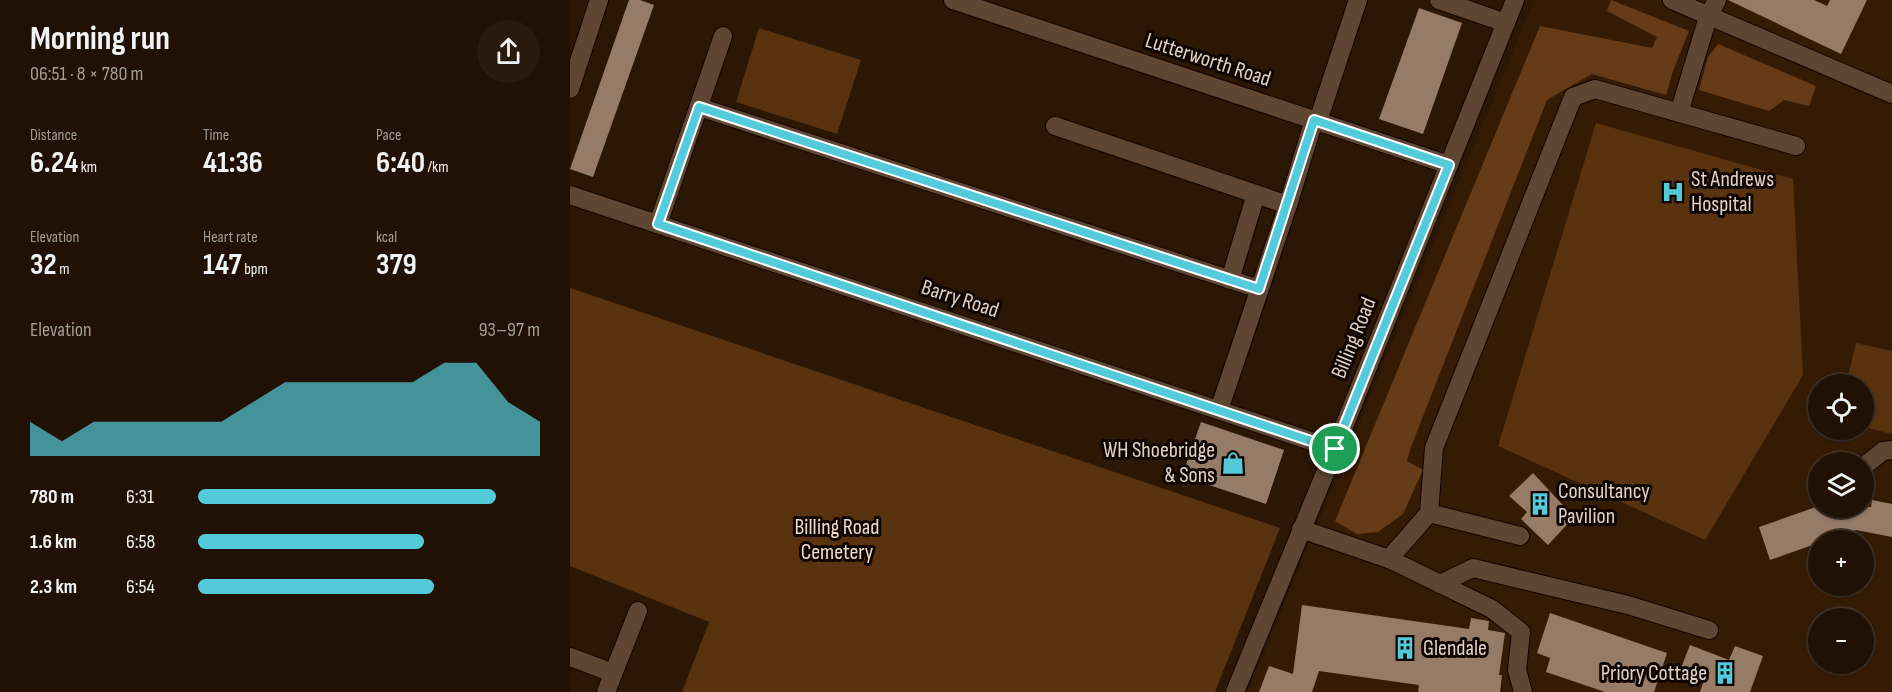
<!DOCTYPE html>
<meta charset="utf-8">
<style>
body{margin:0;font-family:"Sofia Sans Condensed",sans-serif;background:#291a0e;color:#f1f3f6;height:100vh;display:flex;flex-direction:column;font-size:22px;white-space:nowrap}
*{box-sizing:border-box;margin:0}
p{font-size:20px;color:#a29d9a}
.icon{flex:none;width:33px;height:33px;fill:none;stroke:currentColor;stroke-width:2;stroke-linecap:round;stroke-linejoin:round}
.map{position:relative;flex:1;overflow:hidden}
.panel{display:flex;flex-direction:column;background:#211104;width:570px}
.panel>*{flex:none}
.fabs{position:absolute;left:1238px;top:374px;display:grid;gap:12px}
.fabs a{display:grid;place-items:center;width:66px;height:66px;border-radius:50%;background:#211104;box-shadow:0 2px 4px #0004,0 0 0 2px #3e3126;font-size:30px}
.pin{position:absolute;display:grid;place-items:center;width:51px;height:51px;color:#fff;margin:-26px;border:3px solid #fff;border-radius:50%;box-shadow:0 2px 6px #0007}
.round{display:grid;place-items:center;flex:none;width:63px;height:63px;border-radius:32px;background:#291a0e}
.summary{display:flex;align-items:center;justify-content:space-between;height:102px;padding:0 30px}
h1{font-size:33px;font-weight:700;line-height:45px}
.stats{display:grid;grid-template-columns:repeat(3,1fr);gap:9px;height:102px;padding:6px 30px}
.stats div{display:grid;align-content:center}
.stats b{font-size:30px;font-weight:700}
.stats small{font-size:16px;font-weight:400}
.stats p{font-size:16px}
.chart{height:168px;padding:12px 30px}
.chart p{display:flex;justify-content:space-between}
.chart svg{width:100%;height:108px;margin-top:6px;fill:#53cbdb;opacity:.7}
ul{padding:0 30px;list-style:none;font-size:20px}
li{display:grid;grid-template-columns:96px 72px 1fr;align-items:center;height:45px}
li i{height:15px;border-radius:8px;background:#53cbdb}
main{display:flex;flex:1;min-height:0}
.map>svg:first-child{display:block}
.built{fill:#361b04;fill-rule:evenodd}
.green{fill:#59320f}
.forest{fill:#663b17}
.building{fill:#967b67}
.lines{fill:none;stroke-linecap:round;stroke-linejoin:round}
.minor-casing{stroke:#140300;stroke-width:20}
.minor{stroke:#5e4633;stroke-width:18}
.route-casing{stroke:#fff;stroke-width:12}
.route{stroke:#53cbdb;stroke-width:8}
.labels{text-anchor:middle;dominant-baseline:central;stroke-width:6;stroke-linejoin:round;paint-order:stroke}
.street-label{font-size:22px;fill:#e0d1c6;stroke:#0e0502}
.poi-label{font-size:22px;fill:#e0d1c6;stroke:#0e0502;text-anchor:start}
.park-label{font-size:22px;fill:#f1dbcb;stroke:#0e0502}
</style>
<main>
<section class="panel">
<div class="summary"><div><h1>Morning run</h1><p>06:51 · 8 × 780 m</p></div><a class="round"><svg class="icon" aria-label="share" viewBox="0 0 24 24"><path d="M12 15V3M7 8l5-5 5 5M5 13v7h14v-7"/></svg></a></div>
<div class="stats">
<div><p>Distance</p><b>6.24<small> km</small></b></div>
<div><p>Time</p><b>41:36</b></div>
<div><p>Pace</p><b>6:40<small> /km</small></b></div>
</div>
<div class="stats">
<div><p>Elevation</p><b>32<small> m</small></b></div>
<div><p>Heart rate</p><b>147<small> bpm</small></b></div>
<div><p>kcal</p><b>379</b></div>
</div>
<div class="chart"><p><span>Elevation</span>93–97 m</p>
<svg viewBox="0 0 160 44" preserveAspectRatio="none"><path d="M0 44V30L10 38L20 30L30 30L40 30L50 30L60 30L70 22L80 14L90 14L100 14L110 14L120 14L130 6L140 6L150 22L160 30V44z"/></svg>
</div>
<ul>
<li><b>780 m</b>6:31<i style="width:87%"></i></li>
<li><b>1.6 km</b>6:58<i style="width:66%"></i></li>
<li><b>2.3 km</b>6:54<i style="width:69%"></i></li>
</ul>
</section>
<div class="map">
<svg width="1322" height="692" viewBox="0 0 1322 692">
<rect width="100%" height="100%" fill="#2c1705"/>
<path class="built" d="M 964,0 L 1322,0 L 1322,692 L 678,692 ZM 1248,384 L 1293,384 L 1293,429 L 1248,429 ZM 1248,462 L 1293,462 L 1293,507 L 1248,507 ZM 1248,540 L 1293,540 L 1293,585 L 1248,585 ZM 1248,618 L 1293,618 L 1293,663 L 1248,663 Z"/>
<g class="green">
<polygon points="189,28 291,60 267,134 166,102"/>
<polygon points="1026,123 1223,179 1233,375 1135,540 928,446"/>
<polygon points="0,288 710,528 645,692 112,692 139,622 0,566"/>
<polygon points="1286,343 1322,351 1322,434 1293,427 1293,384 1276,384"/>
</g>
<g class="forest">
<polygon points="1041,0 1119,31 1103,71 1096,95 1022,74 977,100 841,447 837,461 853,470 833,514 808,532 787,534 765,521 970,26 1082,48 1087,37 1037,11"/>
<polygon points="1148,44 1246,86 1239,106 1214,100 1199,111 1129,90 1138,57"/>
</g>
<g class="building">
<polygon points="59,0 70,0 84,5 23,177 0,169"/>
<polygon points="1158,0 1244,0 1257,6 1260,0 1297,0 1271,54"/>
<polygon points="849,8 892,23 853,134 809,119"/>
<polygon points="631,422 714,450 696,504 612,476"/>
<polygon points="963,473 1004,517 978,545 951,519 957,512 939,496"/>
<polygon points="1302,500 1322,504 1322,537 1286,530 1258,540 1248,540 1248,543 1200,560 1189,527 1246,507 1301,507"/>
<polygon points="732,605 899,629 901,618 919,621 918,630 935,633 929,675 932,675 930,692 848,692 849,685 749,671 742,692 689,692 699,666 723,674"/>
<polygon points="980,613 1097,653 1084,692 1035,692 976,672 980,658 967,653"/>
<polygon points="1120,645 1159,660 1165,646 1193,656 1180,692 1130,692 1135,677 1111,668"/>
</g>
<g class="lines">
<g class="minor-casing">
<g id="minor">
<polyline points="383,0 879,165"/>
<polyline points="869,0 936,23"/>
<polyline points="1102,0 1322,94"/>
<polyline points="0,89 29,0"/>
<polyline points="129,107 689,289"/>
<polyline points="1109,113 1138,17 1147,0"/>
<polyline points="748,121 788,0"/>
<polyline points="485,126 718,205"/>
<polyline points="0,195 765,449"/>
<polyline points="88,224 153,36"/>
<polyline points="660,280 686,194"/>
<polyline points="649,410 718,205 744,120"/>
<polyline points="1293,467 1313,451 1322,450"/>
<polyline points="859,513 864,448 1003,97 1025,89 1226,146"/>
<polyline points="731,529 819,559 859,513 950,536"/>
<polyline points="819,559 922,609 951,632 947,670 953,692"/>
<polyline points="870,584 903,568 1058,605 1139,630"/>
<polyline points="0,657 43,673"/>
<polyline points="36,692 68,611"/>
<polyline points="665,692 765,449 945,0"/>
</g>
</g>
<use href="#minor" class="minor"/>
</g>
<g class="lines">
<g class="route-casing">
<polygon id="route" points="129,107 689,289 744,120 879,165 765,449 88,224"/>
</g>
<use href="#route" class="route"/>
</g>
<defs>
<g id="hospital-bare" transform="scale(1.8)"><path d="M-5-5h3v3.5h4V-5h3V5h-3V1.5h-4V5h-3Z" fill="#53cbdb" stroke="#0e0502" stroke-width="2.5" paint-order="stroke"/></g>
<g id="shop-bare" transform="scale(1.8)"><path d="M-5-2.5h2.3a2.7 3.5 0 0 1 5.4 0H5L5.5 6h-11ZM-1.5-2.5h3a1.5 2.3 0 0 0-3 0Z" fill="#53cbdb" stroke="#0e0502" stroke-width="2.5" paint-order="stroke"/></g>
<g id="building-bare" transform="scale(1.8)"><path d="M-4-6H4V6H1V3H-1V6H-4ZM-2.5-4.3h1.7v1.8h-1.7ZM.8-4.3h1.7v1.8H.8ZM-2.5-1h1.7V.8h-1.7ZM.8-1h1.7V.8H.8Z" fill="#53cbdb" stroke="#0e0502" stroke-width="2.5" paint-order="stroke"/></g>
</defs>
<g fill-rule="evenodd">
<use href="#hospital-bare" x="1103" y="192"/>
<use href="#shop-bare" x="663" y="463"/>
<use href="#building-bare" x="970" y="504"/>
<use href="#building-bare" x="835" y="648"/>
<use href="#building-bare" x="1155" y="673"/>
</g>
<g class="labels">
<g class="street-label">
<text transform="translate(638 60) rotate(18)">Lutterworth Road</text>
<text transform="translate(390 299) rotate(18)">Barry Road</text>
<text transform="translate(784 338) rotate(-68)">Billing Road</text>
</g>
<g class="poi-label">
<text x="1121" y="179">St Andrews<tspan x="1121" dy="25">Hospital</tspan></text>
<text x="645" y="450" text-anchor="end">WH Shoebridge<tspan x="645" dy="25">&amp; Sons</tspan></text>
<text x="988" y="491">Consultancy<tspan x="988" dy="25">Pavilion</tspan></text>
<text x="853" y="648">Glendale</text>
<text x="1137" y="673" text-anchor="end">Priory Cottage</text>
</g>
<g class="park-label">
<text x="267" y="527">Billing Road<tspan x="267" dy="25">Cemetery</tspan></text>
</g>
</g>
</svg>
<div class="fabs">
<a><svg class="icon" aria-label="locate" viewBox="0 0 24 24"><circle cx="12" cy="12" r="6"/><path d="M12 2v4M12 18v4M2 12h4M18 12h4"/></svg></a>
<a><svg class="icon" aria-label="layers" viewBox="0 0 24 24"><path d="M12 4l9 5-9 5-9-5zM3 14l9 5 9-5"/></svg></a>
<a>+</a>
<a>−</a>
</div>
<div class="pin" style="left:765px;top:449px;background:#1e9e55"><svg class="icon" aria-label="arrive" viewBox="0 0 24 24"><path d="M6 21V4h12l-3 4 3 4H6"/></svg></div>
</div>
</main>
